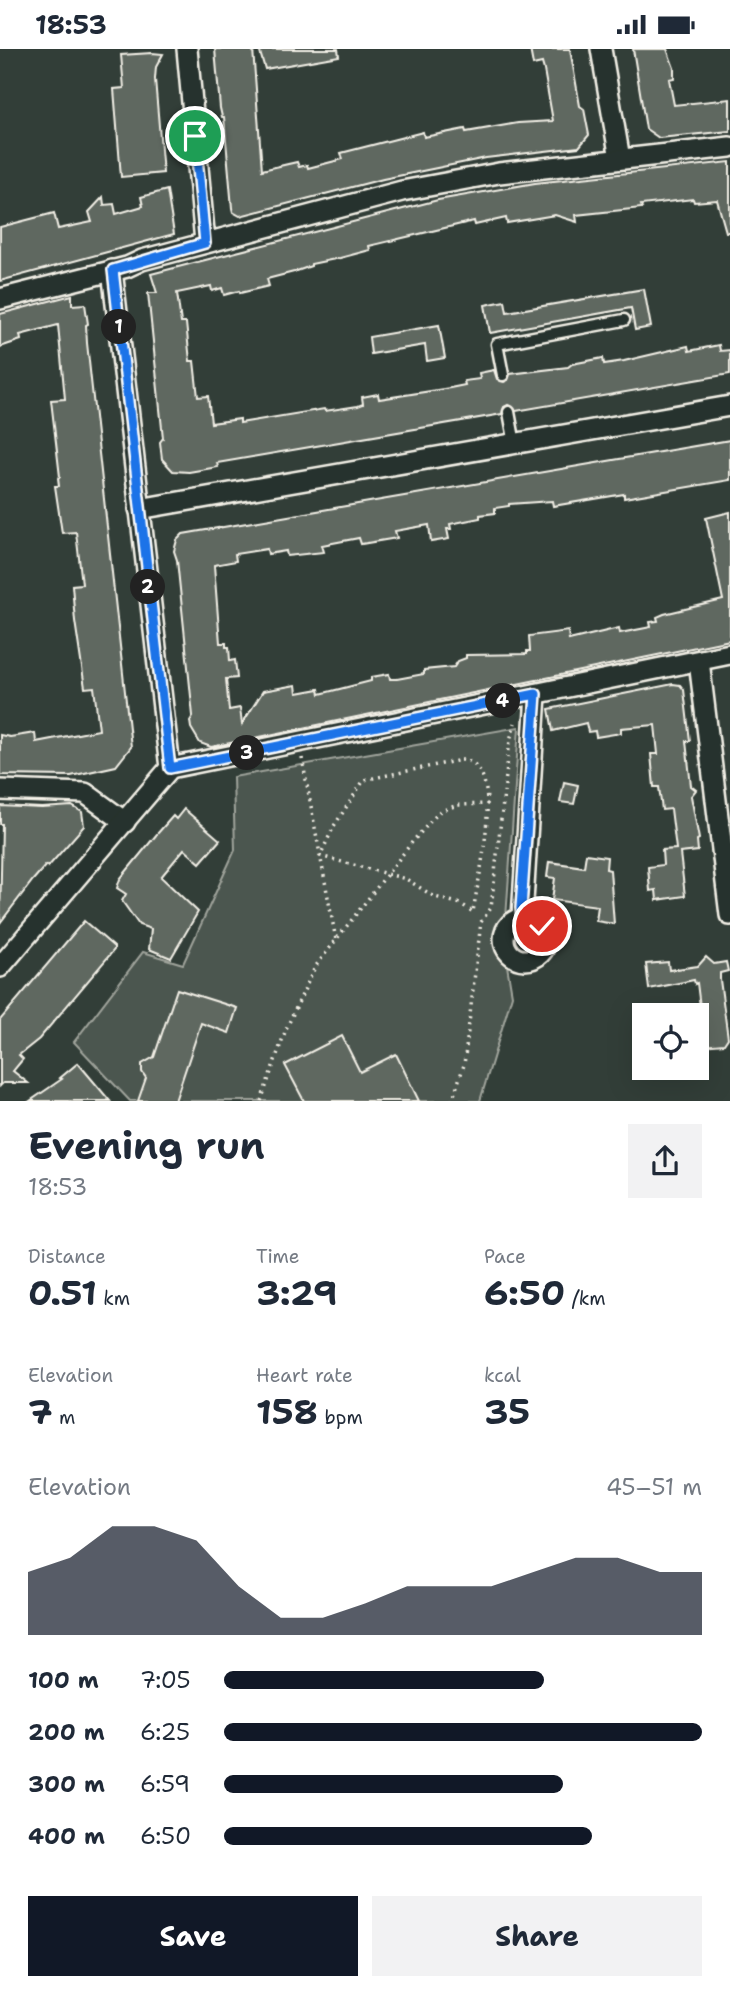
<!DOCTYPE html>
<meta charset="utf-8">
<style>
body{margin:0;font-family:"Shantell Sans",sans-serif;background:#f2f2f3;color:#1f2937;height:100vh;display:flex;flex-direction:column;font-size:26px;white-space:nowrap}
*{box-sizing:border-box;margin:0}
p{font-size:23px;color:#747a83}
.icon{flex:none;width:38px;height:38px;fill:none;stroke:currentColor;stroke-width:2;stroke-linecap:round;stroke-linejoin:round}
.map{position:relative;height:1052px;overflow:hidden}
.side{display:flex;flex-direction:column;background:#fff;flex:1}
.side>*{flex:none}
.fabs{position:absolute;left:632px;top:954px;display:grid;gap:14px}
.fabs a{display:grid;place-items:center;width:77px;height:77px;border-radius:0px;background:#fff;box-shadow:0 7px 28px #0002;font-size:35px}
.pin{position:absolute;display:grid;place-items:center;width:60px;height:60px;color:#fff;margin:-30px;border:4px solid #fff;border-radius:50%;box-shadow:0 2px 7px #0007}
.km{position:absolute;width:35px;height:35px;margin:-18px;border-radius:50%;background:#222;color:#fff;font-size:19px;line-height:35px;text-align:center}
.round{display:grid;place-items:center;flex:none;width:74px;height:74px;border-radius:0px;background:#f2f2f3}
.summary{display:flex;align-items:center;justify-content:space-between;height:119px;padding:0 28px}
h1{font-size:38px;font-weight:700;line-height:52px}
.stats{display:grid;grid-template-columns:repeat(3,1fr);gap:10px;height:119px;padding:7px 28px}
.stats div{display:grid;align-content:center}
.stats b{font-size:35px;font-weight:700}
.stats small{font-size:19px;font-weight:400}
.stats p{font-size:19px}
.chart{height:196px;padding:14px 28px}
.chart p{display:flex;justify-content:space-between}
.chart svg{width:100%;height:126px;margin-top:7px;fill:#111827;opacity:.7}
.cta{display:flex;gap:14px;margin-top:auto;padding:14px 28px}
.cta a{flex:1;height:80px;border-radius:0px;background:#111827;color:#fff;font-size:28px;font-weight:700;line-height:80px;text-align:center}
.cta a+a{background:#f2f2f3;color:#1f2937}
ul{padding:0 28px;list-style:none;font-size:23px}
li{display:grid;grid-template-columns:112px 84px 1fr;align-items:center;height:52px}
li i{height:18px;border-radius:9px;background:#111827}
.status{display:flex;justify-content:space-between;align-items:center;height:49px;padding:0 35px;background:#fff;direction:ltr}
.status svg{height:19px;fill:currentColor}
.map>svg:first-child{display:block}
.green{fill:#4c564f;stroke:#a0a49c;stroke-width:2}
.building{fill:#5f6861;stroke:#f4f1e8;stroke-width:2}
.lines{fill:none;stroke-linecap:round;stroke-linejoin:round}
.lane-casing{stroke:#f4f1e8;stroke-width:15}
.street-casing{stroke:#f4f1e8;stroke-width:24}
.path{stroke:#f4f1e8;stroke-width:3.5;stroke-dasharray:2 5;stroke-linecap:butt}
.lane{stroke:#26332d;stroke-width:10}
.street{stroke:#26332d;stroke-width:19}
.route-casing{stroke:#fff;stroke-width:14}
.route{stroke:#1a73e8;stroke-width:9}
</style>
<div class="status"><b>18:53</b><svg viewBox="0 0 49 12"><path d="M0 12V9h3v3zM5 12V6h3v6zM10 12V3h3v9zM15 12V0h3v12zM26 1h20v11H26zM47 4h2v5h-2z"/></svg></div>
<div class="map">
<svg width="730" height="1052" viewBox="0 0 730 1052">
<rect width="100%" height="100%" fill="#323e38"/>
<filter id="ink" filterUnits="userSpaceOnUse"><feTurbulence type="fractalNoise" baseFrequency=".0143" numOctaves="2"/><feDisplacementMap in="SourceGraphic" scale="14" xChannelSelector="R" yChannelSelector="G"/><feConvolveMatrix kernelMatrix="1 2 1 2 8 2 1 2 1" color-interpolation-filters="sRGB"/></filter>
<g filter="url(#ink)">
<polygon class="green" points="519,678 504,899 512,946 480,1052 130,1052 74,993 143,903 183,915 235,801 233,728"/>
<g class="building">
<polygon points="215,0 253,0 262,121 297,113 299,118 307,116 308,119 343,110 341,104 423,83 424,88 465,80 466,83 518,74 553,72 544,21 542,14 533,16 530,0 570,0 580,57 584,60 589,86 579,98 486,109 383,130 240,167 233,163 232,159 224,68 222,68 220,59"/>
<polygon points="259,0 338,0 339,7 265,20"/>
<polygon points="633,0 667,0 674,19 674,29 669,30 674,56 730,50 730,82 659,89 646,80"/>
<polygon points="152,4 163,5 156,18 155,30 163,124 121,128 114,40 124,39 121,6"/>
<polygon points="730,113 730,183 726,183 717,151 694,153 693,150 641,156 642,159 576,166 577,173 555,166 507,174 506,169 475,176 474,172 369,197 370,201 340,209 311,215 311,217 294,223 267,230 269,237 240,244 239,242 224,246 222,239 212,242 211,237 177,244 181,274 186,274 190,312 194,312 198,348 208,347 211,374 240,370 240,374 324,360 325,362 358,357 363,355 362,348 378,345 379,350 450,339 465,336 464,332 480,330 479,324 494,321 497,330 504,333 508,331 510,325 568,318 572,315 603,309 604,315 624,312 688,297 689,302 719,296 720,302 730,301 730,325 516,362 508,356 504,358 502,365 217,414 218,418 189,423 173,422 162,410 160,393 163,389 148,244 157,244 151,225 438,151 535,134"/>
<polygon points="167,141 174,185 0,232 0,178 54,164 58,180 92,173 89,163 103,148 104,156 114,155 116,165 143,157 141,148"/>
<polygon points="644,240 651,278 635,281 631,259 490,284 485,256 505,252 507,263"/>
<polygon points="72,246 72,256 85,255 88,275 86,276 87,294 131,698 116,717 71,727 0,726 0,686 10,688 35,684 36,693 99,681 94,638 85,639 75,572 72,536 82,535 76,483 62,484 55,437 59,437 58,429 60,428 51,351 65,350 58,276 20,286 21,291 0,298 0,265"/>
<polygon points="439,276 445,309 427,312 425,296 371,305 369,288"/>
<polygon points="730,391 730,431 624,449 624,445 553,457 552,452 509,455 509,457 495,459 495,464 480,466 480,469 450,475 451,480 447,480 449,490 431,493 429,476 395,482 397,489 361,495 359,489 322,496 324,503 287,507 286,502 268,505 267,500 235,505 236,512 214,516 220,594 226,594 226,598 229,598 230,612 235,611 237,629 226,630 229,661 240,659 242,675 263,642 296,636 297,644 319,640 320,645 371,632 371,628 389,625 390,630 397,630 424,625 424,621 454,618 458,612 466,609 466,606 527,605 527,602 530,602 529,587 568,582 569,591 619,579 620,584 651,578 650,573 658,572 657,568 664,565 723,551 706,469 730,463 730,591 211,698 200,694 191,679 190,672 193,667 177,511 174,502 177,491 183,485"/>
<polygon points="673,635 680,636 684,641 690,692 686,692 691,737 696,741 691,747 699,790 697,791 698,802 680,804 685,847 657,851 656,841 650,842 648,818 663,816 662,801 676,800 671,760 662,761 659,738 654,738 651,705 658,705 655,676 621,679 621,684 596,688 595,682 588,683 586,674 553,682 549,660"/>
<polygon points="564,733 578,736 574,755 560,753"/>
<polygon points="0,757 42,759 72,757 82,763 84,777 48,818 46,816 33,831 0,874 2,775 0,775"/>
<polygon points="184,760 220,791 200,814 184,800 161,828 198,863 171,909 149,900 151,880 139,876 122,852 126,845 117,839 120,830 157,785 173,767 176,770"/>
<polygon points="586,805 607,808 606,820 610,821 614,875 596,872 598,857 552,851 555,829 547,828 549,813 584,818"/>
<polygon points="84,872 114,898 114,901 39,990 19,1006 23,1010 13,1022 28,1034 3,1034 0,1037 0,971"/>
<polygon points="706,908 714,915 726,913 728,922 720,924 720,931 728,989 724,995 702,997 701,990 696,991 696,973 700,973 699,966 701,966 697,934 695,935 694,931 649,940 646,915 668,913 669,921 698,917"/>
<polygon points="177,940 237,959 229,984 201,974 175,1052 138,1052 146,1029 142,1023 142,1015 154,1008"/>
<polygon points="342,987 360,1023 396,1005 419,1052 304,1052 285,1016"/>
<polygon points="78,1014 110,1052 30,1052 62,1030 60,1029"/>
</g>
<g class="lines">
<g class="lane-casing">
<g id="lane">
<polyline points="503,326 497,295 624,271"/>
<polyline points="509,363 515,395"/>
</g>
</g>
<g class="street-casing">
<g id="street">
<polyline points="187,0 205,193"/>
<polyline points="601,0 620,110"/>
<polyline points="0,250 127,218 142,211 402,142 499,124 730,98"/>
<polyline points="139,460 730,357"/>
<polyline points="699,612 730,866"/>
<polyline points="170,719 730,605"/>
<polyline points="0,741 85,744 125,773"/>
<circle cx="525" cy="890" r="21"/>
<polyline points="522,869 536,645"/>
<polyline points="0,918 170,719 112,221"/>
</g>
</g>
<g class="path">
<polyline points="302,709 336,891"/>
<path d="M 461,711 C 509,711 477,834 473,863 L 461,855 L 435,848 L 406,830 L 320,807 L 334,777 L 364,731 Z"/>
<polyline points="261,1052 286,980 315,918 413,792 440,762 458,756 488,755"/>
<polyline points="452,1052 464,1016 481,873 491,859 510,691 515,674"/>
</g>
<use href="#lane" class="lane"/>
<use href="#street" class="street"/>
</g>
</g>
<g class="lines" filter="url(#ink)">
<g class="route-casing">
<polyline id="route" points="195,87 205,194 113,221 170,719 536,645 521,859 522,869 536,872 542,877"/>
</g>
<use href="#route" class="route"/>
</g>
</svg>
<div class="fabs">
<a><svg class="icon" aria-label="locate" viewBox="0 0 24 24"><circle cx="12" cy="12" r="6"/><path d="M12 2v4M12 18v4M2 12h4M18 12h4"/></svg></a>
</div>
<div class="pin" style="left:195px;top:87px;background:#1e9e55"><svg class="icon" aria-label="arrive" viewBox="0 0 24 24"><path d="M6 21V4h12l-3 4 3 4H6"/></svg></div>
<div class="pin" style="left:542px;top:877px;background:#d93025"><svg class="icon" aria-label="check" viewBox="0 0 24 24"><path d="M5 12l5 5 9-10"/></svg></div>
<b class="km" style="left:119px;top:278px">1</b>
<b class="km" style="left:148px;top:538px">2</b>
<b class="km" style="left:247px;top:704px">3</b>
<b class="km" style="left:503px;top:652px">4</b>
</div>
<section class="side">
<div class="summary"><div><h1>Evening run</h1><p>18:53</p></div><a class="round"><svg class="icon" aria-label="share" viewBox="0 0 24 24"><path d="M12 15V3M7 8l5-5 5 5M5 13v7h14v-7"/></svg></a></div>
<div class="stats">
<div><p>Distance</p><b>0.51<small> km</small></b></div>
<div><p>Time</p><b>3:29</b></div>
<div><p>Pace</p><b>6:50<small> /km</small></b></div>
</div>
<div class="stats">
<div><p>Elevation</p><b>7<small> m</small></b></div>
<div><p>Heart rate</p><b>158<small> bpm</small></b></div>
<div><p>kcal</p><b>35</b></div>
</div>
<div class="chart"><p><span>Elevation</span>45–51 m</p>
<svg viewBox="0 0 160 44" preserveAspectRatio="none"><path d="M0 44V22L10 17L20 6L30 6L40 11L50 27L60 38L70 38L80 33L90 27L100 27L110 27L120 22L130 17L140 17L150 22L160 22V44z"/></svg>
</div>
<ul>
<li><b>100 m</b>7:05<i style="width:67%"></i></li>
<li><b>200 m</b>6:25<i style="width:100%"></i></li>
<li><b>300 m</b>6:59<i style="width:71%"></i></li>
<li><b>400 m</b>6:50<i style="width:77%"></i></li>
</ul>
<div class="cta"><a>Save</a><a>Share</a></div>
</section>
